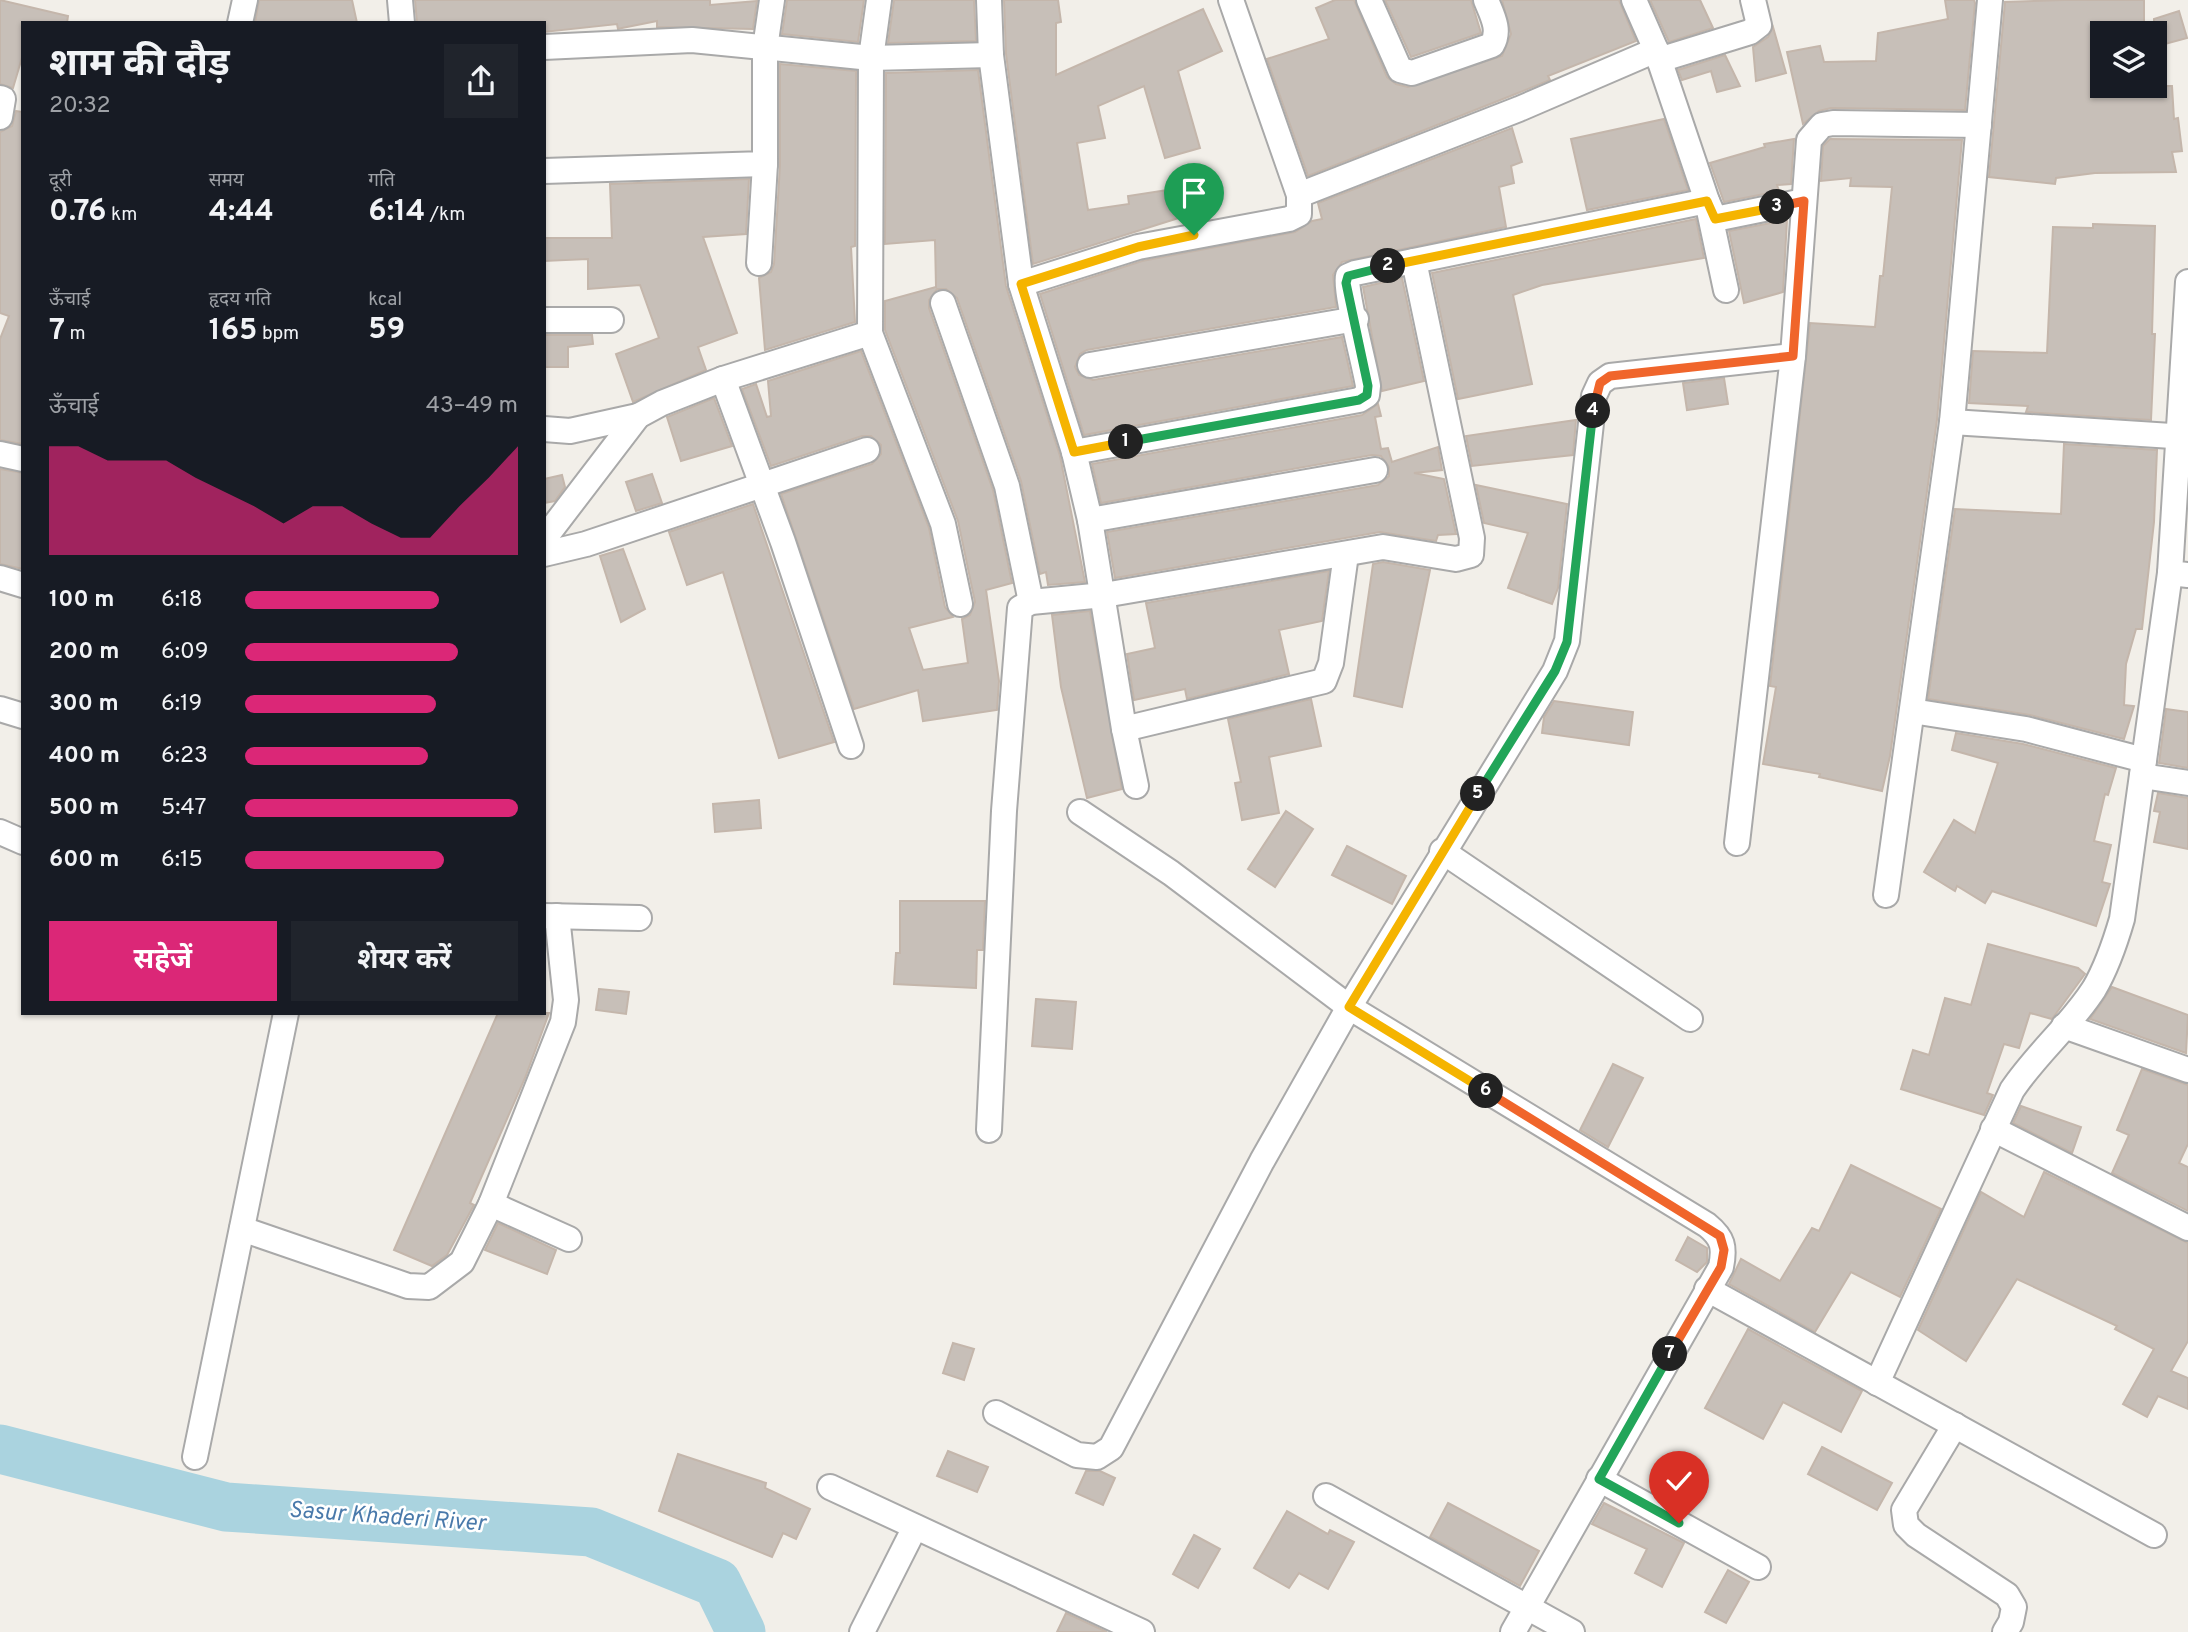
<!DOCTYPE html>
<html lang="hi">
<meta charset="utf-8">
<style>
body{margin:0;font-family:Overpass,"Noto Sans Devanagari",sans-serif;background:#20242c;color:#f1f3f6;height:100vh;display:flex;flex-direction:column;font-size:26px;white-space:nowrap}
*{box-sizing:border-box;margin:0}
p{font-size:23px;color:#9ea1a6}
.icon{flex:none;width:38px;height:38px;fill:none;stroke:currentColor;stroke-width:2;stroke-linecap:round;stroke-linejoin:round}
.map{position:relative;flex:1;overflow:hidden}
.sheet{position:absolute;left:21px;top:21px;width:525px;height:994px;display:flex;flex-direction:column;background:#171b24;border-radius:0px;box-shadow:0 2px 5px #0004}
.sheet>*{flex:none}
.tools{position:absolute;left:2090px;top:21px;display:grid;gap:14px}
.tools a{display:grid;place-items:center;width:77px;height:77px;border-radius:0px;background:#171b24;box-shadow:0 2px 5px #0004;font-size:35px}
.pin{position:absolute;display:grid;place-items:center;width:60px;height:60px;color:#fff;margin:-72px -30px;border-radius:50% 50% 50% 0;rotate:-45deg;box-shadow:0 0 7px #0007}
.pin .icon{rotate:45deg}
.km{position:absolute;width:35px;height:35px;margin:-18px;border-radius:50%;background:#222;color:#fff;font-size:19px;line-height:35px;text-align:center}
.round{display:grid;place-items:center;flex:none;width:74px;height:74px;border-radius:0px;background:#20242c}
.head{display:flex;align-items:center;justify-content:space-between;height:119px;padding:0 28px}
h1{font-size:38px;font-weight:700;line-height:52px}
.stats{display:grid;grid-template-columns:repeat(3,1fr);gap:10px;height:119px;padding:7px 28px}
.stats div{display:grid;align-content:center}
.stats b{font-size:30px;font-weight:700}
.stats small{font-size:19px;font-weight:400}
.stats p{font-size:19px}
.chart{height:196px;padding:14px 28px}
.chart p{display:flex;justify-content:space-between}
.chart svg{width:100%;height:126px;margin-top:7px;fill:#db2777;opacity:.7}
.cta{display:flex;gap:14px;margin-top:auto;padding:14px 28px}
.cta a{flex:1;height:80px;border-radius:0px;background:#db2777;color:#fff;font-size:28px;font-weight:700;line-height:80px;text-align:center}
.cta a+a{background:#20242c;color:#f1f3f6}
ul{padding:0 28px;list-style:none;font-size:23px}
li{display:grid;grid-template-columns:112px 84px 1fr;align-items:center;height:52px}
li i{height:18px;border-radius:9px;background:#db2777}
.map>svg:first-child{display:block}
.lines{fill:none;stroke-linecap:round;stroke-linejoin:round}
.river{stroke:#aad3df;stroke-width:49}
.building{fill:#c7bfb8;stroke:#c4b6ab;stroke-width:2}
.minor-casing{stroke:#a9a9a9;stroke-width:28}
.minor{stroke:#fff;stroke-width:24}
.split-1-casing{stroke:#fff;stroke-width:14}
.split-2-casing{stroke:#fff;stroke-width:14}
.split-3-casing{stroke:#fff;stroke-width:14}
.split-4-casing{stroke:#fff;stroke-width:14}
.split-5-casing{stroke:#fff;stroke-width:14}
.split-6-casing{stroke:#fff;stroke-width:14}
.split-7-casing{stroke:#fff;stroke-width:14}
.split-8-casing{stroke:#fff;stroke-width:14}
.split-1{stroke:#f5b400;stroke-width:9}
.split-2{stroke:#22a559;stroke-width:9}
.split-3{stroke:#f5b400;stroke-width:9}
.split-4{stroke:#f0652b;stroke-width:9}
.split-5{stroke:#22a559;stroke-width:9}
.split-6{stroke:#f5b400;stroke-width:9}
.split-7{stroke:#f0652b;stroke-width:9}
.split-8{stroke:#22a559;stroke-width:9}
.labels{text-anchor:middle;dominant-baseline:central;stroke-width:5;stroke-linejoin:round;paint-order:stroke}
.water-label{font-size:23px;font-style:italic;fill:#4a7aab;stroke:#fff}
</style>
<div class="map">
<svg width="2188" height="1632" viewBox="0 0 2188 1632">
<rect width="100%" height="100%" fill="#f2efe9"/>
<g class="lines">
<polyline class="river" points="0,1449 226,1507 591,1532 717,1583 741,1632"/>
</g>
<g class="building">
<polygon points="0,0 68,16 67,23 23,23 23,54 13,88 0,84"/>
<polygon points="259,0 352,0 357,23 255,23"/>
<polygon points="415,0 710,0 710,5 757,1 753,29 657,27 657,21 622,28 618,29 617,24 544,32 544,23 417,23"/>
<polygon points="787,0 864,0 858,42 782,34"/>
<polygon points="894,0 974,0 976,41 888,43"/>
<polygon points="1004,0 1058,0 1061,22 1056,23 1056,75 1203,9 1222,51 1178,71 1200,148 1165,158 1144,86 1098,106 1105,138 1077,143 1088,210 1129,204 1128,196 1181,188 1185,216 1033,264 1006,54"/>
<polygon points="1335,0 1354,0 1387,77 1396,84 1408,87 1502,56 1511,34 1502,0 1619,0 1636,41 1548,76 1550,80 1513,95 1308,176 1267,59 1329,39 1316,8"/>
<polygon points="1385,0 1471,0 1481,33 1411,57"/>
<polygon points="1650,0 1700,0 1713,28 1669,42"/>
<polygon points="1945,0 1974,0 1975,3 1965,110 1831,108 1819,111 1803,124 1787,52 1820,46 1824,62 1876,61 1878,33 1948,19"/>
<polygon points="2064,0 2144,0 2144,33 2102,33 2102,86 2172,86 2174,119 2178,118 2182,151 2172,152 2176,172 2095,173 2056,178 2055,184 1989,177 2005,2"/>
<polygon points="2179,11 2187,38 2154,47 2154,19"/>
<polygon points="1773,27 1786,73 1756,81 1753,47 1768,37"/>
<polygon points="1725,55 1740,86 1717,92 1711,71 1682,80 1678,70"/>
<polygon points="780,64 856,71 855,246 851,247 855,322 765,350 759,278 771,272 774,264 780,165"/>
<polygon points="978,70 1006,286 1060,456 1085,582 1048,585 1046,572 1040,574 1021,481 957,298 946,289 937,289 929,300 929,308 993,490 1012,583 986,590 999,681 997,710 923,721 918,690 854,709 781,494 872,464 881,454 881,445 871,436 862,436 771,466 742,389 756,384 767,417 771,416 768,381 861,351 929,528 945,607 953,617 909,628 923,670 968,663 962,619 970,615 975,602 958,521 885,330 885,301 936,287 935,240 885,244 886,73"/>
<polygon points="16,111 23,112 23,444 0,440 0,339 9,316 0,313 0,132 12,126"/>
<polygon points="1664,119 1688,190 1587,210 1571,139"/>
<polygon points="1512,128 1522,162 1511,166 1514,183 1499,187 1506,227 1342,262 1333,275 1336,307 1087,350 1080,354 1075,367 1079,375 1093,380 1342,337 1353,386 1084,435 1040,294 1142,261 1295,232 1312,221 1322,219 1318,203"/>
<polygon points="1794,139 1791,184 1777,185 1779,191 1724,202 1710,163 1765,147 1764,144"/>
<polygon points="1830,139 1962,140 1937,420 1890,756 1882,791 1819,777 1820,774 1763,764 1776,687 1770,686 1810,323 1875,327 1880,276 1883,276 1892,187 1850,186 1851,178 1821,181 1823,146"/>
<polygon points="749,179 746,234 703,237 737,333 698,347 706,370 633,402 616,354 659,338 640,285 588,289 588,259 544,261 544,238 612,238 610,184"/>
<polygon points="1696,219 1704,258 1542,285 1513,295 1532,384 1458,399 1432,273"/>
<polygon points="1787,220 1783,292 1744,303 1729,231"/>
<polygon points="2093,224 2155,226 2152,334 2155,334 2151,420 2026,412 2028,406 1969,403 1973,351 2047,353 2053,227 2093,228"/>
<polygon points="1402,278 1424,381 1382,391 1363,287"/>
<polygon points="544,335 592,335 593,344 568,347 568,367 544,367"/>
<polygon points="1724,378 1728,404 1687,410 1683,383"/>
<polygon points="714,398 732,446 681,461 667,417"/>
<polygon points="1378,404 1381,416 1375,417 1381,449 1388,448 1392,462 1438,447 1442,470 1414,473 1444,479 1456,534 1438,535 1436,541 1380,532 1115,578 1107,532 1378,485 1389,476 1389,467 1381,456 1372,455 1101,503 1092,464 1362,415"/>
<polygon points="1576,420 1573,455 1472,466 1466,436"/>
<polygon points="2064,444 2157,450 2154,522 2142,629 2136,629 2126,664 2124,705 2134,706 2124,739 2030,715 1928,699 1955,509 2061,514"/>
<polygon points="0,469 23,473 23,569 0,564"/>
<polygon points="652,474 662,503 636,511 626,482"/>
<polygon points="562,475 565,487 555,501 544,503 544,479"/>
<polygon points="1476,485 1567,504 1558,588 1552,604 1508,588 1528,533 1484,523"/>
<polygon points="753,504 834,742 779,758 723,572 687,585 669,532"/>
<polygon points="623,549 645,609 621,622 600,556"/>
<polygon points="1383,562 1430,570 1402,707 1354,696 1373,564"/>
<polygon points="1329,571 1322,621 1279,630 1289,674 1187,699 1185,689 1134,700 1127,654 1155,648 1146,603"/>
<polygon points="1090,611 1122,789 1087,798 1061,687 1052,615"/>
<polygon points="1311,699 1321,746 1269,757 1279,813 1242,820 1235,783 1241,782 1228,719"/>
<polygon points="1554,701 1633,712 1629,745 1542,733 1544,717"/>
<polygon points="2166,709 2188,712 2188,768 2159,763"/>
<polygon points="1956,733 2023,744 2116,768 2108,795 2105,794 2094,841 2111,845 2102,882 2110,884 2096,926 1992,891 1985,903 1957,886 1955,891 1924,872 1954,820 1975,833 1998,763 1952,750"/>
<polygon points="2158,793 2188,798 2188,849 2154,842 2160,812 2154,811"/>
<polygon points="759,800 761,828 715,832 713,804"/>
<polygon points="1286,811 1313,829 1275,887 1248,869"/>
<polygon points="1347,846 1406,876 1392,904 1332,875"/>
<polygon points="900,901 985,901 983,950 977,950 976,988 894,984 896,953 900,953"/>
<polygon points="1988,944 2078,968 2085,974 2052,1019 2030,1013 2019,1048 2004,1044 1987,1093 1993,1095 1984,1115 1901,1089 1913,1050 1929,1055 1945,998 1971,1005"/>
<polygon points="2112,987 2188,1015 2186,1053 2090,1019"/>
<polygon points="599,989 629,992 626,1014 596,1010"/>
<polygon points="1036,999 1076,1002 1072,1049 1032,1046"/>
<polygon points="498,1013 549,1013 525,1078 470,1203 474,1205 447,1255 432,1266 394,1250"/>
<polygon points="1613,1064 1643,1078 1608,1147 1580,1130"/>
<polygon points="2142,1069 2188,1085 2188,1144 2179,1163 2188,1167 2188,1211 2112,1173 2129,1135 2117,1130"/>
<polygon points="2021,1106 2081,1127 2072,1153 2013,1123"/>
<polygon points="1851,1165 1941,1209 1900,1297 1851,1272 1815,1332 1729,1284 1741,1259 1780,1281 1812,1228 1819,1231"/>
<polygon points="2044,1172 2188,1243 2188,1341 2171,1371 2188,1378 2188,1409 2158,1396 2147,1417 2123,1404 2154,1349 2115,1329 2117,1326 2017,1279 1966,1361 1918,1330 1981,1192 2024,1217"/>
<polygon points="498,1223 556,1250 547,1274 485,1250"/>
<polygon points="1688,1237 1707,1248 1707,1262 1697,1272 1676,1260"/>
<polygon points="1748,1329 1862,1391 1841,1432 1783,1402 1763,1439 1705,1408"/>
<polygon points="953,1343 974,1349 964,1380 943,1373"/>
<polygon points="1822,1447 1892,1483 1877,1510 1808,1474"/>
<polygon points="948,1451 988,1467 977,1492 937,1476"/>
<polygon points="678,1454 766,1483 765,1488 810,1509 796,1539 783,1533 772,1557 659,1511"/>
<polygon points="1086,1471 1100,1471 1115,1478 1103,1505 1076,1493"/>
<polygon points="1448,1503 1539,1551 1520,1586 1430,1537"/>
<polygon points="1604,1503 1684,1543 1662,1587 1635,1573 1647,1549 1592,1524"/>
<polygon points="1287,1511 1328,1534 1330,1530 1354,1542 1328,1589 1299,1573 1289,1588 1254,1568"/>
<polygon points="1194,1535 1220,1549 1198,1588 1173,1574"/>
<polygon points="1728,1570 1749,1582 1726,1623 1705,1612"/>
<polygon points="1066,1613 1107,1632 1057,1632"/>
</g>
<g class="lines">
<g class="minor-casing">
<g id="minor">
<polyline points="400,0 402,23"/>
<polyline points="989,0 991,55 1021,284 1074,452 1090,520 1124,729 1136,786"/>
<path d="M 1369,0 L 1400,70 L 1412,73 L 1492,45 C 1501,30 1492,15 1486,0"/>
<polyline points="1634,0 1656,50 1707,201 1726,290"/>
<polyline points="240,23 245,0"/>
<polyline points="544,47 692,40 871,58 991,55"/>
<polyline points="1659,60 1750,32 1759,25 1753,0"/>
<polyline points="0,98 3,99 0,117"/>
<polyline points="544,171 765,164 765,48 772,0"/>
<polyline points="1299,195 1519,109 1656,50"/>
<polyline points="759,263 765,164"/>
<polyline points="2188,282 2170,573 2188,575"/>
<polyline points="1021,284 1138,247 1289,219 1299,214 1299,195 1231,0"/>
<polyline points="943,303 1007,486 1031,602"/>
<polyline points="544,320 611,320"/>
<polyline points="870,333 943,524 960,604"/>
<polyline points="1090,365 1356,319"/>
<polyline points="723,379 783,542 851,746"/>
<polyline points="1952,422 2188,437"/>
<polyline points="544,429 570,431 638,416"/>
<path d="M 1074,452 L 1359,400 L 1367,395 L 1368,386 C 1365,366 1344,289 1348,276 L 1355,273 L 1707,201 L 1715,219 L 1804,201"/>
<polyline points="0,454 23,459"/>
<polyline points="1090,520 1375,470"/>
<polyline points="544,539 638,416 662,403 723,379 870,333 871,58 879,0"/>
<polyline points="544,554 586,544 867,450"/>
<polyline points="0,578 23,585"/>
<polyline points="0,709 23,716"/>
<polyline points="1912,711 2026,729 2144,760"/>
<polyline points="1124,729 1324,681 1331,663 1346,554"/>
<polyline points="2142,776 2188,783"/>
<polyline points="1080,812 1171,873 1349,1007 1555,671 1567,641 1594,396 1600,383 1610,376 1793,356"/>
<polyline points="0,832 23,842"/>
<polyline points="1737,843 1793,356 1809,140 1822,125 1833,123 1979,125"/>
<polyline points="1442,851 1690,1019"/>
<polyline points="1886,895 1952,422 1990,0"/>
<polyline points="544,916 639,918"/>
<polyline points="2064,1026 2188,1070"/>
<polyline points="1993,1129 2188,1228"/>
<polyline points="989,1130 1004,811 1020,608 1031,602 1104,595 1383,547 1456,559 1471,555 1472,538 1414,261"/>
<polyline points="491,1204 569,1239"/>
<polyline points="242,1229 408,1286 429,1287 462,1262 491,1204 563,1022 566,1000 557,916"/>
<polyline points="1707,1289 2154,1535"/>
<path d="M 1877,1383 L 2012,1090 C 2036,1054 2071,1025 2094,989 C 2107,967 2115,943 2122,919 L 2170,573"/>
<path d="M 996,1413 L 1077,1455 L 1097,1457 L 1111,1448 L 1262,1161 L 1349,1007 L 1707,1225 C 1723,1238 1725,1247 1721,1267 L 1513,1632"/>
<polyline points="1955,1425 1904,1510 1906,1525 1916,1535 2007,1595 2014,1607 2011,1622 2005,1632"/>
<polyline points="195,1457 286,1013"/>
<polyline points="1599,1479 1758,1567"/>
<polyline points="830,1487 1142,1632"/>
<polyline points="1326,1496 1572,1632"/>
<polyline points="862,1632 915,1527"/>
</g>
</g>
<use href="#minor" class="minor"/>
</g>
<g class="lines">
<g class="split-1-casing">
<polyline id="split-1" points="1126,442 1074,452 1021,284 1138,247 1194,235"/>
</g>
<g class="split-2-casing">
<polyline id="split-2" points="1126,442 1359,400 1367,395 1368,386 1346,283 1348,276 1388,266"/>
</g>
<g class="split-3-casing">
<polyline id="split-3" points="1388,266 1707,201 1715,219 1777,207"/>
</g>
<g class="split-4-casing">
<polyline id="split-4" points="1593,411 1600,383 1610,376 1793,356 1804,201 1777,207"/>
</g>
<g class="split-5-casing">
<polyline id="split-5" points="1478,794 1555,671 1567,642 1593,411"/>
</g>
<g class="split-6-casing">
<polyline id="split-6" points="1478,794 1349,1007 1486,1091"/>
</g>
<g class="split-7-casing">
<polyline id="split-7" points="1486,1091 1720,1236 1724,1250 1721,1267 1670,1354"/>
</g>
<g class="split-8-casing">
<polyline id="split-8" points="1670,1354 1599,1479 1679,1523"/>
</g>
<use href="#split-1" class="split-1"/>
<use href="#split-2" class="split-2"/>
<use href="#split-3" class="split-3"/>
<use href="#split-4" class="split-4"/>
<use href="#split-5" class="split-5"/>
<use href="#split-6" class="split-6"/>
<use href="#split-7" class="split-7"/>
<use href="#split-8" class="split-8"/>
</g>
<g class="labels">
<g class="water-label">
<text transform="translate(387 1518) rotate(4)">Sasur Khaderi River</text>
</g>
</g>
</svg>
<div class="tools">
<a><svg class="icon" aria-label="layers" viewBox="0 0 24 24"><path d="M12 4l9 5-9 5-9-5zM3 14l9 5 9-5"/></svg></a>
</div>
<div class="pin" style="left:1194px;top:235px;background:#1e9e55"><svg class="icon" aria-label="arrive" viewBox="0 0 24 24"><path d="M6 21V4h12l-3 4 3 4H6"/></svg></div>
<div class="pin" style="left:1679px;top:1523px;background:#d93025"><svg class="icon" aria-label="check" viewBox="0 0 24 24"><path d="M5 12l5 5 9-10"/></svg></div>
<b class="km" style="left:1126px;top:442px">1</b>
<b class="km" style="left:1388px;top:266px">2</b>
<b class="km" style="left:1777px;top:207px">3</b>
<b class="km" style="left:1593px;top:411px">4</b>
<b class="km" style="left:1478px;top:794px">5</b>
<b class="km" style="left:1486px;top:1091px">6</b>
<b class="km" style="left:1670px;top:1354px">7</b>
<section class="sheet">
<div class="head"><div><h1>शाम की दौड़</h1><p>20:32</p></div><a class="round"><svg class="icon" aria-label="share" viewBox="0 0 24 24"><path d="M12 15V3M7 8l5-5 5 5M5 13v7h14v-7"/></svg></a></div>
<div class="stats">
<div><p>दूरी</p><b>0.76<small> km</small></b></div>
<div><p>समय</p><b>4:44</b></div>
<div><p>गति</p><b>6:14<small> /km</small></b></div>
</div>
<div class="stats">
<div><p>ऊँचाई</p><b>7<small> m</small></b></div>
<div><p>हृदय गति</p><b>165<small> bpm</small></b></div>
<div><p>kcal</p><b>59</b></div>
</div>
<div class="chart"><p><span>ऊँचाई</span>43–49 m</p>
<svg viewBox="0 0 160 44" preserveAspectRatio="none"><path d="M0 44V6L10 6L20 11L30 11L40 11L50 17L60 22L70 27L80 33L90 27L100 27L110 33L120 38L130 38L140 27L150 17L160 6V44z"/></svg>
</div>
<ul>
<li><b>100 m</b>6:18<i style="width:71%"></i></li>
<li><b>200 m</b>6:09<i style="width:78%"></i></li>
<li><b>300 m</b>6:19<i style="width:70%"></i></li>
<li><b>400 m</b>6:23<i style="width:67%"></i></li>
<li><b>500 m</b>5:47<i style="width:100%"></i></li>
<li><b>600 m</b>6:15<i style="width:73%"></i></li>
</ul>
<div class="cta"><a>सहेजें</a><a>शेयर करें</a></div>
</section>
</div>
